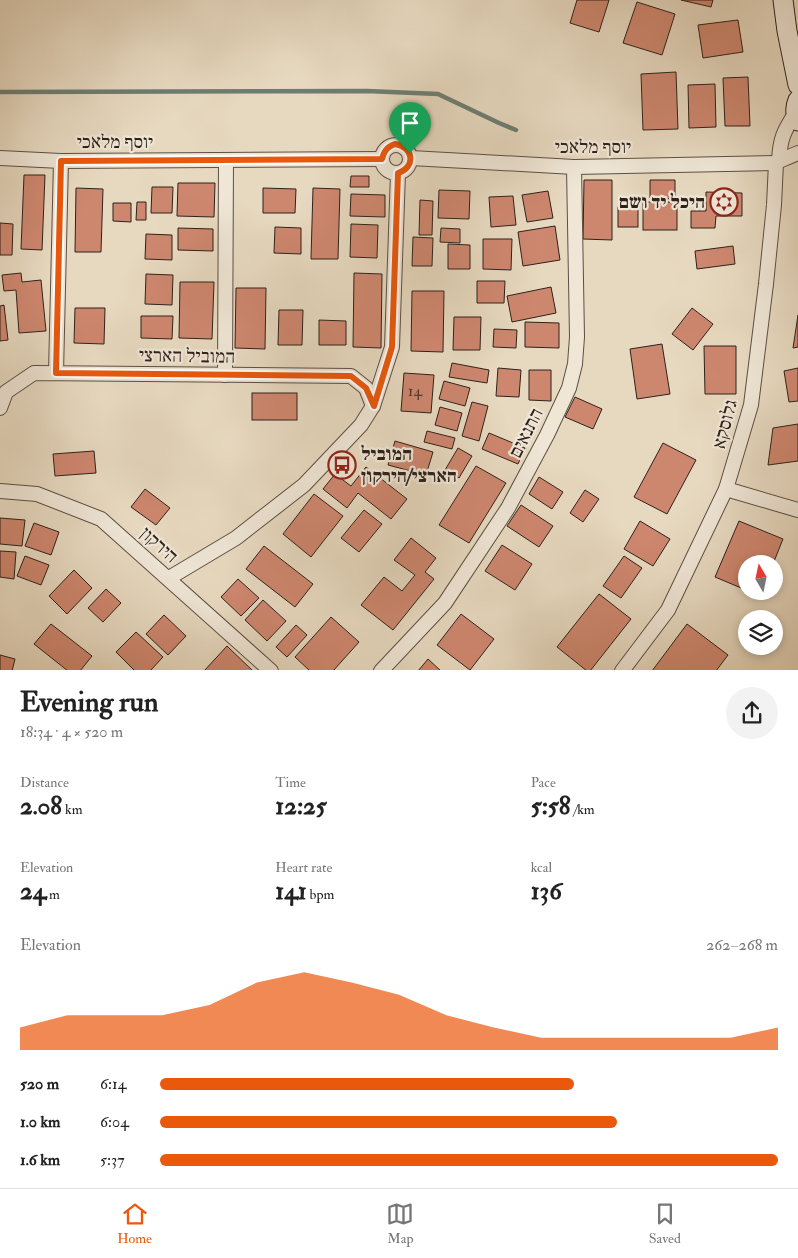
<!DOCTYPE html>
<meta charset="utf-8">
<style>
body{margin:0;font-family:"IM FELL Double Pica","Frank Ruhl Libre",serif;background:#f2f2f2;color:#222;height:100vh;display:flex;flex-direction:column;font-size:19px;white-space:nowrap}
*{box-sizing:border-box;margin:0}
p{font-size:16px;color:#767676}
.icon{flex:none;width:28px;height:28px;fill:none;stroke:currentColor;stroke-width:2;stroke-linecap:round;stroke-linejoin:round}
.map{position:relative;height:670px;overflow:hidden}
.panel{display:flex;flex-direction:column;background:#fff;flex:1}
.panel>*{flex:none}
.needle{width:32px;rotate:351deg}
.controls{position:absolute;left:738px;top:555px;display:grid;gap:10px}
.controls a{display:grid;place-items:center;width:45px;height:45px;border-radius:50%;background:#fff;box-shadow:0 2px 8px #0003;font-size:25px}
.pin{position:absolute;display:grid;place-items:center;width:42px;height:42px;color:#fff;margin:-51px -21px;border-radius:50% 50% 50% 0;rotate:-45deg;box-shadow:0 0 5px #0007}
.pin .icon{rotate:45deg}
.round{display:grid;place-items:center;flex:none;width:52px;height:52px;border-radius:26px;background:#f2f2f2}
.head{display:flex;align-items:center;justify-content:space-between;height:85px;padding:0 20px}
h1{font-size:28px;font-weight:800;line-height:38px}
.metrics{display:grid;grid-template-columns:repeat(3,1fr);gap:8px;height:85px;padding:5px 20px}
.metrics div{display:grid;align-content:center}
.metrics b{font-size:25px;font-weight:800}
.metrics small{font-size:14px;font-weight:400}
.metrics p{font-size:14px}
.chart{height:140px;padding:10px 20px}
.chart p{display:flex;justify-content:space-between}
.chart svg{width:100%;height:90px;margin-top:5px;fill:#ea580c;opacity:.7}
ul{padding:0 20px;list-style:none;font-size:16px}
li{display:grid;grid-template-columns:80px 60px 1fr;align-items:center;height:38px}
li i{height:12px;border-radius:6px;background:#ea580c}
.dock{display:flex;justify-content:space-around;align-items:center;height:70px;border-top:1px solid #e0e0e0;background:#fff;font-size:14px;color:#767676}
.dock a{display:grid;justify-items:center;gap:2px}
.dock .on{color:#ea580c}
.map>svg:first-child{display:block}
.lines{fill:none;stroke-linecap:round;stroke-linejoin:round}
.stream{stroke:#6e7d72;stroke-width:4.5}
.building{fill:#ce876f;stroke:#2e211b}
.street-casing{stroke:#5c4f44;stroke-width:16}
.secondary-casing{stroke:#2e211b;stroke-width:21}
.street{stroke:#efe6d6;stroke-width:14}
.secondary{stroke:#efe6d6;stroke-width:19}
.route-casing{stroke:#fff;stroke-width:10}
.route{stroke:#ea580c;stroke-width:6}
.labels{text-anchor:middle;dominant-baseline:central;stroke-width:4.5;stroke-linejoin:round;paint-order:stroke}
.number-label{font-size:16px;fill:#563a30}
.street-label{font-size:19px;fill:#2e211b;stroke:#efe6d6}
.poi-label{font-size:19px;font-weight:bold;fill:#2e211b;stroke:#efe6d6;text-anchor:end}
</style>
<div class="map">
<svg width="798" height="671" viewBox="0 0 798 671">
<rect width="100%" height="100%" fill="#e7d9c0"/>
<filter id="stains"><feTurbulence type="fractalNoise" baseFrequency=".004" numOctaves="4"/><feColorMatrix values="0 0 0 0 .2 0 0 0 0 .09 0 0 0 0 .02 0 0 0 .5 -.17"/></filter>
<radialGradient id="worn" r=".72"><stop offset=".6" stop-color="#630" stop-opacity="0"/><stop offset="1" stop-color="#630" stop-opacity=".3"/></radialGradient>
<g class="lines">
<polyline class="stream" points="0,92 367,91 438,94 499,123 516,130"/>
</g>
<g class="building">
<polygon points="577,0 609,0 599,32 570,23"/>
<polygon points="681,0 713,0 711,7"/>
<polygon points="637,2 675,14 662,55 623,43"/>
<polygon points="738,20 743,52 703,58 698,25"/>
<polygon points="676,72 678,129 643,130 641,74"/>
<polygon points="748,77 750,126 725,126 723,78"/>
<polygon points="715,84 716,127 689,128 688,85"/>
<polygon points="24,175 45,175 42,250 21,249"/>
<polygon points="351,176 369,176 369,187 350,187"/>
<polygon points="584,180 612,180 612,240 583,239"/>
<polygon points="650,180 675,180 675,199 650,198"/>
<polygon points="178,183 215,183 214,217 177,216"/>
<polygon points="152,187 173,187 172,213 151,213"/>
<polygon points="76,188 103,189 101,252 75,252"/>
<polygon points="263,188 296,189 295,213 263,213"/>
<polygon points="313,188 340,189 338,259 311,259"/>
<polygon points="439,190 470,191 469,219 438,218"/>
<polygon points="548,191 553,218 527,222 522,195"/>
<polygon points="706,192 742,193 742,216 716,216 715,228 691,228 691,211 706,211"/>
<polygon points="351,194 385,195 385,217 350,216"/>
<polygon points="513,196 516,225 491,227 489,197"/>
<polygon points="420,200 433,201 432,235 419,235"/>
<polygon points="137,202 146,202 146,220 136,220"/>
<rect x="643" y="202" width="34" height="28"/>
<polygon points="113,203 131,203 131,222 113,221"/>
<rect x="618" y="207" width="20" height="20"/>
<polygon points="0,223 13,224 12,255 0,255"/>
<polygon points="351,224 378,225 377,258 350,257"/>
<polygon points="555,226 560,260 523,266 518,232"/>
<polygon points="275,227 301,228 301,254 274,253"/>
<polygon points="178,228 213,229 213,251 178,250"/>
<polygon points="441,228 460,229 460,243 440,242"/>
<polygon points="146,234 172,235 172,260 145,259"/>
<polygon points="413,237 433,238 432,266 412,266"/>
<polygon points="483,239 512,239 511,270 483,269"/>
<polygon points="448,244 470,245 470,269 448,269"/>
<polygon points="733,246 735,264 697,269 695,251"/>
<polygon points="21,273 22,282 41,280 46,331 19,333 16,290 4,291 2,275"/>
<polygon points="354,273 382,274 381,348 353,347"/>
<polygon points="146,274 173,275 172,305 145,304"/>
<polygon points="477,281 505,281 504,303 477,303"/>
<polygon points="180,282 214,282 212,339 179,338"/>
<polygon points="551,287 556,313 512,322 507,296"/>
<polygon points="236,288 266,288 265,349 235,348"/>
<polygon points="412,291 444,291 443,352 411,351"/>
<polygon points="4,305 8,340 0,341 0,306"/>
<polygon points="75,308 105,308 104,344 74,343"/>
<polygon points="692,308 713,324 693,350 672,334"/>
<polygon points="279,310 303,310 302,345 278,345"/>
<polygon points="798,315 798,347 793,348"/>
<polygon points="141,316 173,316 172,339 141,338"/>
<polygon points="454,317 481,317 480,350 453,350"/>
<polygon points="319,320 346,321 346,345 319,345"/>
<polygon points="525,322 559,323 559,348 525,347"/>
<polygon points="494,329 517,330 516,348 493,347"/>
<polygon points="662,344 670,394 637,399 630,349"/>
<polygon points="704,346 736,346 736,394 705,394"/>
<polygon points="452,363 489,370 487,383 449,377"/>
<polygon points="498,368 521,370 519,397 496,396"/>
<polygon points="798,368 798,401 789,402 784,371"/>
<polygon points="529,370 551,370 551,401 529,400"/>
<polygon points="404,373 434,375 431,413 401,411"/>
<polygon points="444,381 470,388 465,406 439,399"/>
<rect x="252" y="393" width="45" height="27"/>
<polygon points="575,397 602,409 593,429 565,417"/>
<polygon points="472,402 488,406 479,441 462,436"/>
<polygon points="440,407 462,413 457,431 435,425"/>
<polygon points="798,424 798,461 768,465 773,428"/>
<polygon points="427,431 455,438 452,449 424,442"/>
<polygon points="489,433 525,448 518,464 482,449"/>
<polygon points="395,441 433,452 426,475 388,465"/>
<polygon points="663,443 696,460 667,514 634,497"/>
<polygon points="458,448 472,456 459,478 445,470"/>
<polygon points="94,451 96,473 55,476 53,454"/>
<polygon points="476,466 506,483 469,543 439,525"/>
<polygon points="366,467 407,499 391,519 358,493 347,508 323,489 335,474 351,486"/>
<polygon points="539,477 563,492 552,509 529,494"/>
<polygon points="145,489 170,508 156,525 131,507"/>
<polygon points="585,490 599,499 583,522 570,513"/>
<polygon points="314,494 343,516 311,557 283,534"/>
<polygon points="521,505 553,526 539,547 507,526"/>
<polygon points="364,510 382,524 359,552 341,538"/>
<polygon points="0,518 25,520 22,546 0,544"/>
<polygon points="640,521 670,539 653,566 624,549"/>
<polygon points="739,521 783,539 773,564 746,564 746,590 715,577"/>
<polygon points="34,523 59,532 51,555 25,546"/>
<polygon points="411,538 436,558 425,572 434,579 393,630 361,605 384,577 402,591 415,575 394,560"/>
<polygon points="502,545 532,564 515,590 485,571"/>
<polygon points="264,546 313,584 295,607 246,569"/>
<polygon points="0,551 16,552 14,579 0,577"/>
<polygon points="25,556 49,565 41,585 17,576"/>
<polygon points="624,556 642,568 621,598 603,586"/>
<polygon points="74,570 92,588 67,614 49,596"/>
<polygon points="238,579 259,598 241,616 221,597"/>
<polygon points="106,589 121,603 103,622 88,608"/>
<polygon points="599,594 631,619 590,671 587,671 557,647"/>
<polygon points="263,600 286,621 267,641 245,620"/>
<polygon points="461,614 494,639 470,670 437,645"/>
<polygon points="164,615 186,636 168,655 146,634"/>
<polygon points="331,617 359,642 333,671 310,671 295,657"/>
<polygon points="51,624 92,656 80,671 68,671 34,644"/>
<polygon points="687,624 728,655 716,671 652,671"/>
<polygon points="296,625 307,635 287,657 276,647"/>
<polygon points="136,632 163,657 150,671 135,671 116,652"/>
<polygon points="227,646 253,671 204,671"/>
<polygon points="0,655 15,659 12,671 0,671"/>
<polygon points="428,659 441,671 418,671"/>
</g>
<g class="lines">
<g class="street-casing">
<g id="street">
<circle cx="396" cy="159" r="14"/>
<polyline points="0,158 61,161 382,159"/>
<polyline points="411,158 574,167 776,163"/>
<polyline points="779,161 798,153"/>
<polyline points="56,373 61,161"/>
<polyline points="225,375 226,160"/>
<polyline points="0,408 6,392 34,373 351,376 366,388 373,406"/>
<polyline points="726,489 798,510"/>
<polyline points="0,491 37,494 101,519 271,671"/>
<polyline points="169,578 236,538 304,485 361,425 373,406 392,347 398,173"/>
<polyline points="381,671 445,603 508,508 547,435 569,388 575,364 577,337 574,167"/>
<path d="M 622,671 L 668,610 L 726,489 L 751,405 L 766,284 L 774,205 L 776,163 L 779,161 C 780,138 784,131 796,112"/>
</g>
</g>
<g class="secondary-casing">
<g id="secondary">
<polyline points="783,0 787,31 798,85"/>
<path d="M 798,100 C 795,107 795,114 798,121"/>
</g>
</g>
<use href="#street" class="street"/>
<use href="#secondary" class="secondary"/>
</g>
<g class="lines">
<g class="route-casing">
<path id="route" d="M 395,144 C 414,147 416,167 398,173 L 392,347 L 374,406 L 366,388 L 351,376 L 56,373 L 61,161 L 382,159 C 384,151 387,147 395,144 Z"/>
</g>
<use href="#route" class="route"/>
</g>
<defs>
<g id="synagogue-ring" transform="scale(1.4375)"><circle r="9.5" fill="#efe6d6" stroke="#8f2418" stroke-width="1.5"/><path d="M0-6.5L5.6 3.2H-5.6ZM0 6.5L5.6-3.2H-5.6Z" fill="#8f2418"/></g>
<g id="bus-ring" transform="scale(1.4375)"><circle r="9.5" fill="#efe6d6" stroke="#8f2418" stroke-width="1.5"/><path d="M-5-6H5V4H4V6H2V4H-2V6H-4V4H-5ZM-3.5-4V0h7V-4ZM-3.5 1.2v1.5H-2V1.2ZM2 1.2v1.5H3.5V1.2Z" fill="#8f2418"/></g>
</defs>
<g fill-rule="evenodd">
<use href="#synagogue-ring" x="724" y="202"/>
<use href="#bus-ring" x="342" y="465"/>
</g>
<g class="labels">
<g class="number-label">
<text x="415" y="391">14</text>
</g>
<g class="street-label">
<text x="115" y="142">יוסף מלאכי</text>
<text x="593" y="147">יוסף מלאכי</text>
<text transform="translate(187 356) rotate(1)">המוביל הארצי</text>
<text transform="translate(725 424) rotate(-75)">גלוסקא</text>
<text transform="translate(526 433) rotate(-63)">התנאים</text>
<text transform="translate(159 545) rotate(42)">הירקון</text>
</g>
<g class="poi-label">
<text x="705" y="202">היכל יד ושם</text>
<text x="361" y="454" text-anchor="start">המוביל<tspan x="361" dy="22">הארצי/הירקון</tspan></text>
</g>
</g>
<rect width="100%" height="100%" filter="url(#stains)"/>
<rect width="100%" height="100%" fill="url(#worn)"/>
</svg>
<div class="controls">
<a><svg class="needle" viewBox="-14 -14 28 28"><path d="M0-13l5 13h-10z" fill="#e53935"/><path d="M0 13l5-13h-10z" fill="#767676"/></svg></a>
<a><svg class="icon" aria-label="layers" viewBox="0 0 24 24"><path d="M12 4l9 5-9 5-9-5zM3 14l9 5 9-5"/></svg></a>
</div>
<div class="pin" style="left:410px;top:153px;background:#1e9e55"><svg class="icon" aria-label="arrive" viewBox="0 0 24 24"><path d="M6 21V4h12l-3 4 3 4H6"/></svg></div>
</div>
<section class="panel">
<div class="head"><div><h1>Evening run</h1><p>18:34 · 4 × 520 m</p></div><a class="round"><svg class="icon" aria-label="share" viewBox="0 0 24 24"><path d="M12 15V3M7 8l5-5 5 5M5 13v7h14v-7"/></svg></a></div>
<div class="metrics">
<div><p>Distance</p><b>2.08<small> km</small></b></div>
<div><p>Time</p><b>12:25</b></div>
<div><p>Pace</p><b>5:58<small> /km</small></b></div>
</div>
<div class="metrics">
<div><p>Elevation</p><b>24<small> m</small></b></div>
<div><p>Heart rate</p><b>141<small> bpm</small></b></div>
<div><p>kcal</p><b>136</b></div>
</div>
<div class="chart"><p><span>Elevation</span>262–268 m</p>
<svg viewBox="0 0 160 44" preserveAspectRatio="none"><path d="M0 44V33L10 27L20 27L30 27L40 22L50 11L60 6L70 11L80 17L90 27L100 33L110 38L120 38L130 38L140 38L150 38L160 33V44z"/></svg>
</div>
<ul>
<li><b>520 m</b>6:14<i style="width:67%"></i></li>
<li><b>1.0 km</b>6:04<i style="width:74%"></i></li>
<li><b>1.6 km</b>5:37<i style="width:100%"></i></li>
</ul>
</section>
<nav class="dock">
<a class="on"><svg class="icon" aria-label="home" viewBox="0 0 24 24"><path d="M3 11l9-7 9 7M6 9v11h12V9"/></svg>Home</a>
<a><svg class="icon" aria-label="map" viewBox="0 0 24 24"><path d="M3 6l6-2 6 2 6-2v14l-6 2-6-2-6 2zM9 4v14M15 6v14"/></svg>Map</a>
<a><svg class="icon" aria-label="saved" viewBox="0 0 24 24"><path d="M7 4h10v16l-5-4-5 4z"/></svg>Saved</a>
</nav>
